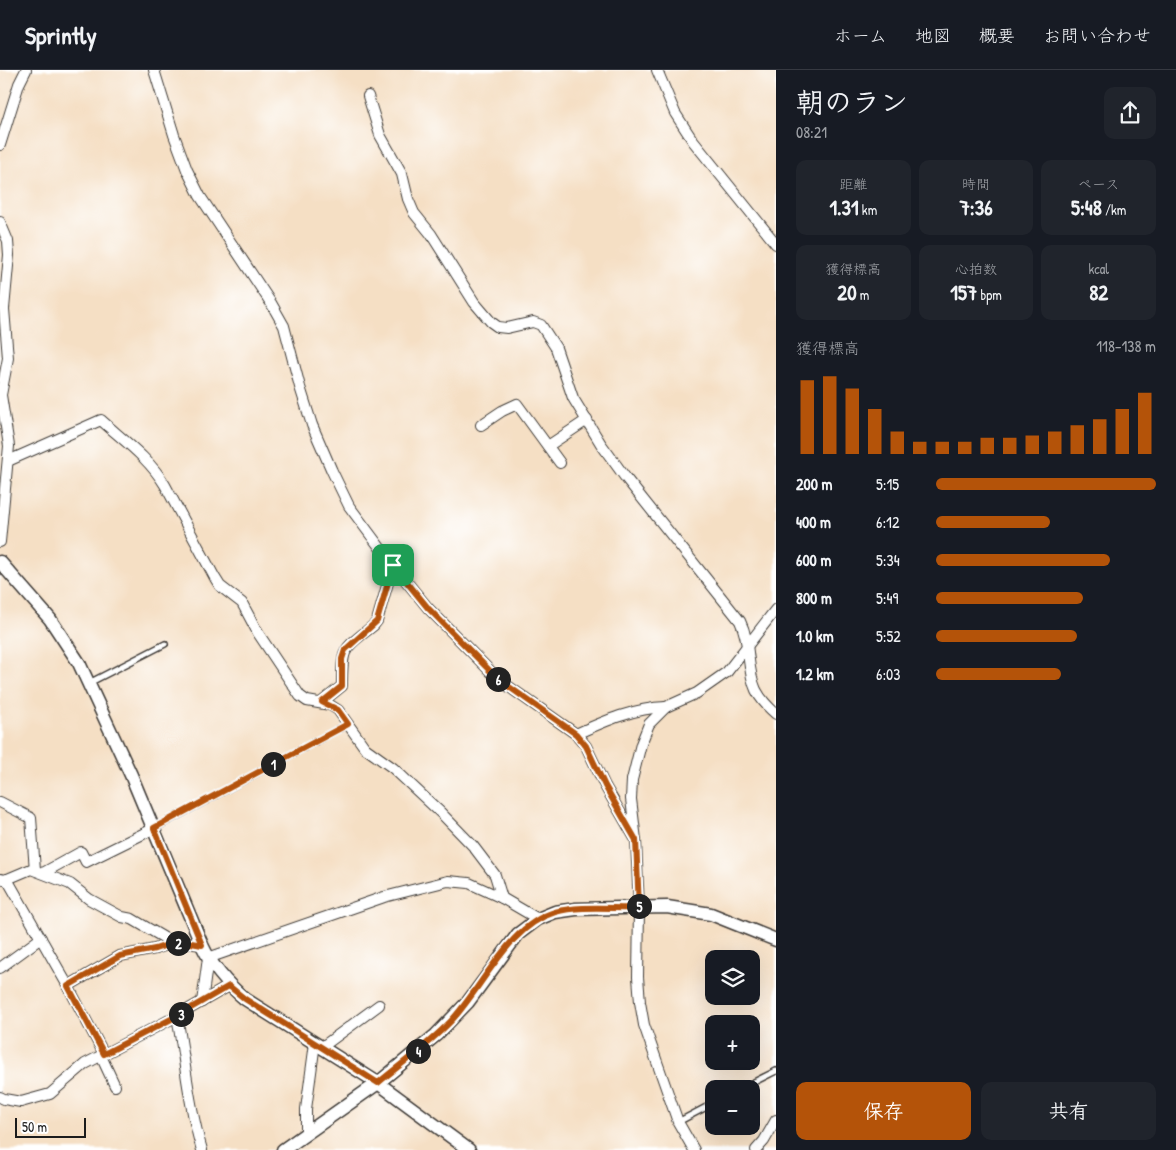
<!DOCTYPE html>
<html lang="ja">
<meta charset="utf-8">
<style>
body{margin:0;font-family:"Patrick Hand","Klee One",sans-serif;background:#20242c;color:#f1f3f6;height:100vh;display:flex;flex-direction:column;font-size:19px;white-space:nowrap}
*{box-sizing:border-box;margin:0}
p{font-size:16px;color:#9ea1a6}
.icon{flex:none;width:28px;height:28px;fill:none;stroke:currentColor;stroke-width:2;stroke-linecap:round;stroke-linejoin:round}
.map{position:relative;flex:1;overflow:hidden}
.panel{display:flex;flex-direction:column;background:#171b24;width:400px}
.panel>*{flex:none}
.tools{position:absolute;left:705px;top:880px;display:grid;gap:10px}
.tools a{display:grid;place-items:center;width:55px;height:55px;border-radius:10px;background:#171b24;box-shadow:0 5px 20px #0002;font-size:25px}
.scale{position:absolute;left:15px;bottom:12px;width:71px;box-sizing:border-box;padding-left:5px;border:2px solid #1c1c1c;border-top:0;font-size:14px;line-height:18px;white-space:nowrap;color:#1c1c1c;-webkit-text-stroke:4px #fff;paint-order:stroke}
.pin{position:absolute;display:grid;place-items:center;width:42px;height:42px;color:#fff;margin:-21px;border-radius:10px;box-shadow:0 2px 8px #0006}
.km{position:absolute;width:25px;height:25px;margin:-12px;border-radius:50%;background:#222;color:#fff;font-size:14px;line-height:25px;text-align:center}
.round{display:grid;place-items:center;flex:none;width:52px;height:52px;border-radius:10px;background:#20242c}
.head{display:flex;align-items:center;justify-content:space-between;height:85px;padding:0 20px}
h1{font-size:28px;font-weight:800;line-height:38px}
.figures{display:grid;grid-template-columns:repeat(3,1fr);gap:8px;height:85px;padding:5px 20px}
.figures div{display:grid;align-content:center;border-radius:10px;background:#20242c;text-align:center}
.figures b{font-size:21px;font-weight:800}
.figures small{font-size:14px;font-weight:400}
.figures p{font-size:14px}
.chart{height:140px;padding:10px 20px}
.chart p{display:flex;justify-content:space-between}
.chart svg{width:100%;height:90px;margin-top:5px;stroke:#b45309;stroke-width:6}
.action{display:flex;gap:10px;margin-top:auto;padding:10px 20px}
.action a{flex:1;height:58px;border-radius:10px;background:#b45309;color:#fff;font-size:20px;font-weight:800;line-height:58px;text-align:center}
.action a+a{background:#20242c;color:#f1f3f6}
ul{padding:0 20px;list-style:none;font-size:16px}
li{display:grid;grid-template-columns:80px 60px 1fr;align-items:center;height:38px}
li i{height:12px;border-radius:6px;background:#b45309}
header{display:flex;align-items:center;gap:30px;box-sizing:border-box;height:70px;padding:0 25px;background:#171b24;border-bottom:1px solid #363941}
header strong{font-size:24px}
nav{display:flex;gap:28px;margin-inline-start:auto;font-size:18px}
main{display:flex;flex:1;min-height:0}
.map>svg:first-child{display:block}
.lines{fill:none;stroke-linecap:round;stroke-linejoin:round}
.service-casing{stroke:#3d3935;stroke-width:8}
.minor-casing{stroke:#3d3935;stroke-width:12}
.tertiary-casing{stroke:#3d3935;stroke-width:15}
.service{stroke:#fff;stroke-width:5}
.minor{stroke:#fff;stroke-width:10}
.tertiary{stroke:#fff;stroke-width:12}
.route-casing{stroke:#fff;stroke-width:10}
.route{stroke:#b45309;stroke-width:6}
</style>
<header>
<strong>Sprintly</strong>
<nav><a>ホーム</a><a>地図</a><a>概要</a><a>お問い合わせ</a></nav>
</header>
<main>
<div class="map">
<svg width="776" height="1080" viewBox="0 0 776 1080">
<rect width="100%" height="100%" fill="#fff"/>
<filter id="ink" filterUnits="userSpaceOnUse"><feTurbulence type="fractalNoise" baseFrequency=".02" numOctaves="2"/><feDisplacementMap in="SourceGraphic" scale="10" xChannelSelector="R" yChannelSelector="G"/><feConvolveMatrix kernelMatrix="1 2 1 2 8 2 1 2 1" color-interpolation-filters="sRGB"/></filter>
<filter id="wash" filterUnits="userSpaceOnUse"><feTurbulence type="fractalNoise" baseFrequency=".0096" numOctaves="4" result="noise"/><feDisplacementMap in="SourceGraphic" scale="20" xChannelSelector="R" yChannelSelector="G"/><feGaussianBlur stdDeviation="1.12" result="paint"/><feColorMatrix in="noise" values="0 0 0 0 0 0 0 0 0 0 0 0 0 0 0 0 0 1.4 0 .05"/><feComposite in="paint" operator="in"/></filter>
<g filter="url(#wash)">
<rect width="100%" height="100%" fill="#f5dfc4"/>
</g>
<g filter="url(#ink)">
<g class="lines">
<g class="service-casing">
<g id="service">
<polyline points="89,613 165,574"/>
<polyline points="155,758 348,654"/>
<polyline points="740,1019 776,1001"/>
<polyline points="678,1052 714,1033"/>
</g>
</g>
<g class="minor-casing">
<g id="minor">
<polyline points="154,0 174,65 187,100 200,126 271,233 284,256 300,317 312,355 332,401 349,436 393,495 428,538 498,609 576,664 586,676 605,716 636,770"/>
<polyline points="657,0 675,43 693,71 776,174"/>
<path d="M 368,26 L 380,65 L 402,104 L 408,129 L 414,143 L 431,164 L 474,232 L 491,252 L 498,257 L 507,258 L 533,252 L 541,255 L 556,278 L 573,328 L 601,374 L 625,407 L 740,551 C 751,573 746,598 756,620 C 761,630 768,637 776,644"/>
<polyline points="0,75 19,14 26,0"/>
<polyline points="0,152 8,171 9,185 4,239 8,288 1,325 9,376 0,472"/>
<polyline points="481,355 502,341 517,334 560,393"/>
<polyline points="548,376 587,350"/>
<path d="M 8,391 L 101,350 C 123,370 149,388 165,415 L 215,508 L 220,516 L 242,533 L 258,563 L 300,626 L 307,631 L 330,635 L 338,640 L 365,678 L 393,698 L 441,743 L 473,776 L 495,805 L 502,828"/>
<path d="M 322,632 L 342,616 C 342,576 343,580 374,555 L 377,551 L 393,495"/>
<path d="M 576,664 C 605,651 634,638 666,637"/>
<polyline points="0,732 31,748 35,800"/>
<polyline points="43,803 81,782 86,792 155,758"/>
<polyline points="0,809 5,810 31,799 70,814 89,829 122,847 132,849 173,873 186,873 202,875"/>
<polyline points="7,809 68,916 104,984"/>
<polyline points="0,898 41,868"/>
<polyline points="68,916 120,886 155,879 173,873"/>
<polyline points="202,932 208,888 384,827 448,811 469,813 502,828 538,849"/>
<path d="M 177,946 C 185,991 189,1037 202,1080"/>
<polyline points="322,977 379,935"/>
<polyline points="101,986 115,1016"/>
<polyline points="0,1027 4,1029 21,1032 50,1024 85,994 177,946 229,916"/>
<polyline points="306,1063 306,1039 315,973"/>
<polyline points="694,1080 678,1052 644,955 640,932 638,907 639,838 636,770 631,729 632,710 641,674 649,654 666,637 697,623 727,602 776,539"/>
<polyline points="756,1080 764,1071 776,1050"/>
</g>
</g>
<g class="tertiary-casing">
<g id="tertiary">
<path d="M 0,492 L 50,549 L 79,593 L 131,705 L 202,875 C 212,897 226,913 245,929 L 378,1013 L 469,1080"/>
<polyline points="283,1080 378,1013 436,965 468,932 518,864 538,849 555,842 576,839 667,837 711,844 776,870"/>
</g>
</g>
<use href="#service" class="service"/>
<use href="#minor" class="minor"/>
<use href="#tertiary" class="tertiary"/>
</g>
</g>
<g class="lines" filter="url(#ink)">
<g class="route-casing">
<path id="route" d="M 393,495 L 428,538 L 498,609 L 576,664 L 586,676 L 605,716 L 636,770 L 639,838 C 613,839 580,835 555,842 C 508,856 483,917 451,951 C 429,974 402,993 378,1013 L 245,929 L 229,916 L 177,946 L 104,984 L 68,916 L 120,886 L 155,879 L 173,873 L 186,872 L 202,875 L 154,758 L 348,654 L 338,640 L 322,632 L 342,616 L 342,589 L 345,580 L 377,551 Z"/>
</g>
<use href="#route" class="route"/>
</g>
</svg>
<div class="tools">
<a><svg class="icon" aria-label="layers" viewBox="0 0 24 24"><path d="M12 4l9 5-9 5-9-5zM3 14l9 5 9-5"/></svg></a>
<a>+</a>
<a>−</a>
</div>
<div class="scale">50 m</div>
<div class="pin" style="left:393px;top:495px;background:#1e9e55"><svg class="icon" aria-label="arrive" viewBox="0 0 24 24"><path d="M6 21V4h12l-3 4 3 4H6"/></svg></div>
<b class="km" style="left:273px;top:694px">1</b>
<b class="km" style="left:178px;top:873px">2</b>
<b class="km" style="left:181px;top:944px">3</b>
<b class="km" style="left:418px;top:981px">4</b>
<b class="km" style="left:639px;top:836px">5</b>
<b class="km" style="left:498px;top:609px">6</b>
</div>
<section class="panel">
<div class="head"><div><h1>朝のラン</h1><p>08:21</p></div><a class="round"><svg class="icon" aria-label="share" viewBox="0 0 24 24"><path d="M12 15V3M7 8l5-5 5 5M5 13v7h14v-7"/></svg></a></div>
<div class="figures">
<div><p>距離</p><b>1.31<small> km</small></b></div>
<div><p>時間</p><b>7:36</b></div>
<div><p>ペース</p><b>5:48<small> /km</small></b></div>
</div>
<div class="figures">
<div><p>獲得標高</p><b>20<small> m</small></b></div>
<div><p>心拍数</p><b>157<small> bpm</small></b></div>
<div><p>kcal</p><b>82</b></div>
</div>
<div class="chart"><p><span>獲得標高</span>118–138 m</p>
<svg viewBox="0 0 160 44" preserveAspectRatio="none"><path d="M5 44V8M15 44V6M25 44V12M35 44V22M45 44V33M55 44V38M65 44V38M75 44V38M85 44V36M95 44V36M105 44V35M115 44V33M125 44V30M135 44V27M145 44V22M155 44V14"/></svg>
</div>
<ul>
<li><b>200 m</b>5:15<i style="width:100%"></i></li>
<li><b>400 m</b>6:12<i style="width:52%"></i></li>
<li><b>600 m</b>5:34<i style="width:79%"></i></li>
<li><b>800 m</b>5:49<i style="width:67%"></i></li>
<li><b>1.0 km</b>5:52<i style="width:64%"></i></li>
<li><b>1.2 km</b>6:03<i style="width:57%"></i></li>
</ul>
<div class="action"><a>保存</a><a>共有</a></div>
</section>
</main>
